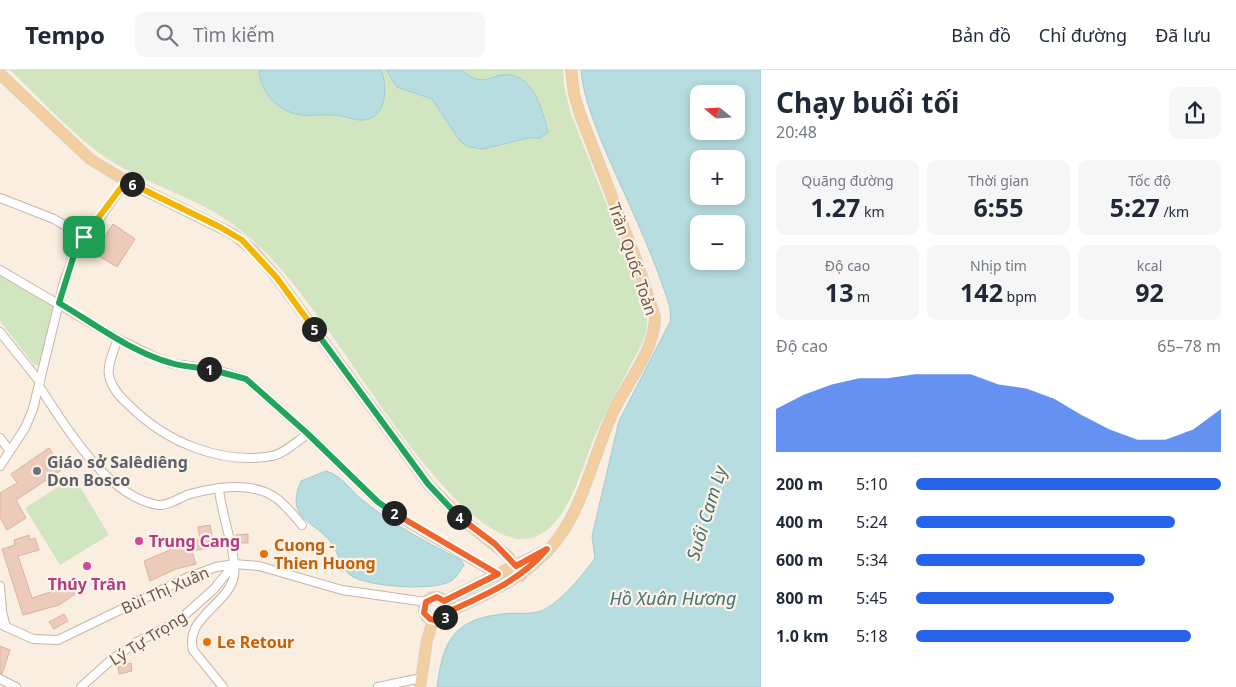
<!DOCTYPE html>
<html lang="vi">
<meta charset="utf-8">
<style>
body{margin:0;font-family:"Noto Sans",sans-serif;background:#f6f6f7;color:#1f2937;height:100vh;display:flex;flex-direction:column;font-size:19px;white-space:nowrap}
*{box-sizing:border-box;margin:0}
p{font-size:16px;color:#747a83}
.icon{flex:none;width:28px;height:28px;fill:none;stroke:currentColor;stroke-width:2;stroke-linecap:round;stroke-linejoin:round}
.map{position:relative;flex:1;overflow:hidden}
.side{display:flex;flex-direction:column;background:#fff;width:475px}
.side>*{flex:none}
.needle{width:32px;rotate:288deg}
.fabs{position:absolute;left:690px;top:15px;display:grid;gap:10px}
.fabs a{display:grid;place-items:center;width:55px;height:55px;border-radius:10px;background:#fff;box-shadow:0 2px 8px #0003;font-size:25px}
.pin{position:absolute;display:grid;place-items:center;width:42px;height:42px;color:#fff;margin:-21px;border-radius:10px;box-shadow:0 2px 8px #0006}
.km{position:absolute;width:25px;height:25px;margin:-12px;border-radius:50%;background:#222;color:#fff;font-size:14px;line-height:25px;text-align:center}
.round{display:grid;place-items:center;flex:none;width:52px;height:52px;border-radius:10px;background:#f6f6f7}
.headline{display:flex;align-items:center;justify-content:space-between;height:85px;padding:0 15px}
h1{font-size:28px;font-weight:700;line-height:38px}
.stats{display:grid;grid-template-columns:repeat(3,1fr);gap:8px;height:85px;padding:5px 15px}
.stats div{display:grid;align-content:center;border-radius:10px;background:#f6f6f7;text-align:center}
.stats b{font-size:25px;font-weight:700}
.stats small{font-size:14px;font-weight:400}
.stats p{font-size:14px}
.chart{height:140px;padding:10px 15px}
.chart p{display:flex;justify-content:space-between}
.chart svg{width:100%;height:90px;margin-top:5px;fill:#2563eb;opacity:.7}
ul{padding:0 15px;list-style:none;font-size:16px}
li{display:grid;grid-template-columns:80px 60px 1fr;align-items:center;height:38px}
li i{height:12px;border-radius:6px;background:#2563eb}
header{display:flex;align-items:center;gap:30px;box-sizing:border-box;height:70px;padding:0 25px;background:#fff;border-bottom:1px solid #e0e1e3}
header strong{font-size:24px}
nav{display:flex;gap:28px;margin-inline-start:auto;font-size:18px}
.search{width:350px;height:45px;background:#f6f6f7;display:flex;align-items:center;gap:12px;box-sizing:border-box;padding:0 18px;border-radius:10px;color:#747a83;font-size:19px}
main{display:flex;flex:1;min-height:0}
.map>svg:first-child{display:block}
.green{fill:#d2e5c1}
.water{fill:#b7dde0;stroke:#9fccd1;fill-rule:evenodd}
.building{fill:#eccbbb;stroke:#ddb19d}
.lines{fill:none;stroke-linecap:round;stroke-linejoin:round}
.minor-casing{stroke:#c8b5a9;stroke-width:10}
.major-casing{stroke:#d6cfcc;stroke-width:12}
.minor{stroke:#fff;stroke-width:8}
.major{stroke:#f3ce9e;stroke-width:10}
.split-1-casing{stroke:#fff;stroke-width:10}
.split-2-casing{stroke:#fff;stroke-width:10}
.split-3-casing{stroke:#fff;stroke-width:10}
.split-4-casing{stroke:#fff;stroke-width:10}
.split-5-casing{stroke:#fff;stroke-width:10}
.split-6-casing{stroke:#fff;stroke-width:10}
.split-7-casing{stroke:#fff;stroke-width:10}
.split-1{stroke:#22a559;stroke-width:6}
.split-2{stroke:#22a559;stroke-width:6}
.split-3{stroke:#f0652b;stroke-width:6}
.split-4{stroke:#f0652b;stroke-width:6}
.split-5{stroke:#22a559;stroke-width:6}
.split-6{stroke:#f5b400;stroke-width:6}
.split-7{stroke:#f5b400;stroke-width:6}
.worship-dot{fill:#6b7280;stroke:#fdf2e6;stroke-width:2}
.hotel-dot{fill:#d1479c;stroke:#fdf2e6;stroke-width:2}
.food-dot{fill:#e8710a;stroke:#fdf2e6;stroke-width:2}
.labels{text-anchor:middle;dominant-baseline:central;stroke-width:4.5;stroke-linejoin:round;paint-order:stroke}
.street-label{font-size:16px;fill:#6e554a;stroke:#fdf2e6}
.worship-label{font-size:16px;font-weight:bold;fill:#5b616d;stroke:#fdf2e6;text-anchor:start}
.hotel-label{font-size:16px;font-weight:bold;fill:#b23c85;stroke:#fdf2e6;text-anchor:start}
.food-label{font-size:16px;font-weight:bold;fill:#c56008;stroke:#fdf2e6;text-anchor:start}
.water-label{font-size:18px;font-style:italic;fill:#437379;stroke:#fdf2e6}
</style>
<header>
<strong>Tempo</strong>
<div class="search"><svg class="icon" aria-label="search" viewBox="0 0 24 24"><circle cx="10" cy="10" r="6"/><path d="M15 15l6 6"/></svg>Tìm kiếm</div>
<nav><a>Bản đồ</a><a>Chỉ đường</a><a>Đã lưu</a></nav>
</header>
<main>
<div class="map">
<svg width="761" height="617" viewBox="0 0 761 617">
<rect width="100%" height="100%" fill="#f9eee0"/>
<g class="green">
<path d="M 10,0 L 563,0 L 564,16 L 571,44 L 640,220 C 643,232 648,243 647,255 C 646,269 637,283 630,296 C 617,321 603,346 592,373 C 580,404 564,468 523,469 C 460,470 362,305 325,256 C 290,208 259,166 205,137 C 170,119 130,106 98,82 C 66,58 39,27 10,0 Z"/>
<polygon points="0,201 56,237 42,295 34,295 0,251"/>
<polygon points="74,407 109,465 60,495 25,438"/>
</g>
<g class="water">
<path d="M 259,0 L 381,0 C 388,16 387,48 364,50 C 354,51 344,45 334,45 C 321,44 308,47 296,44 C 275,39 260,20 259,0 Z"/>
<path d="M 386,0 C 404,0 443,0 459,0 C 465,1 470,8 476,9 C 486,12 493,6 502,5 C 533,1 542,39 548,62 L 540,68 L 528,68 L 483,79 L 469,77 L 460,71 L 432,29 L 397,17 Z"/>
<path d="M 581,0 L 761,0 L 761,617 L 437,617 C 443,571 453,550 502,544 C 515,542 529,545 541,541 C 559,534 584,504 595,488 L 592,466 L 619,351 L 670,252 C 673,237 664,222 660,208 C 643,161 620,116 601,70 C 592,47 583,24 581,0 ZM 699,24 L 736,24 L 736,61 L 699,61 ZM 699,89 L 736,89 L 736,126 L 699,126 ZM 699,154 L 736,154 L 736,191 L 699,191 Z"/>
<path d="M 326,401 C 342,405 352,423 365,432 C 395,456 428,473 461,490 L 464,495 C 460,501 456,509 449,512 C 431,521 367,517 350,505 C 341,498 339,485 333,475 C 316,450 284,451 301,411 Z"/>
</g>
<g class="building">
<polygon points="113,154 135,169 117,197 94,183"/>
<polygon points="49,378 63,399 16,430 26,448 7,460 0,447 0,423 17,413 11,404"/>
<polygon points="210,455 214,477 192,481 196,494 176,499 150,511 144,491 170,480 170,478 200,469 198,457"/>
<polygon points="248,464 248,473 236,473 236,465"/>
<polygon points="29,465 30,470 35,468 39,480 18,486 32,528 56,520 68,513 75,524 59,535 23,545 2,479 15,475 14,470"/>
<polygon points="64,544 68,551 54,559 49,552"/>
<polygon points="0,576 10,580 2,604 0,603"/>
<polygon points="131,593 132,601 119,604 118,597"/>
</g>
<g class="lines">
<g class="minor-casing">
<g id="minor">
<polyline points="0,128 54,149 84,167"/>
<polyline points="0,200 118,269 157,288 173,294 213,299 246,309 308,364 378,432 407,452 498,505"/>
<polyline points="0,262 40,312"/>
<path d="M 118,269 C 114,280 107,294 109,305 C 111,318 121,328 130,336 C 166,372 221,395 272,386 C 284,384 298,370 308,364"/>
<path d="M 39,316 C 65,356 107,427 158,435 C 169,436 180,427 190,424 C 217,417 252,411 276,428 C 286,435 294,446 302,455"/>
<polyline points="0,368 10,381"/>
<polyline points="0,396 25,358 33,339 64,212 74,185 126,111"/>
<path d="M 219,418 C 220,442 240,492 233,510 C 224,536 185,549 193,580 L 223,617"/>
<polyline points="0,516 2,542 6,557"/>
<polyline points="0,554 33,569 58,570 186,508 216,497 234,494 259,496 342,520 426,532"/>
<polyline points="0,609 16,617"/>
<polyline points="81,617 111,590 135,573 178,551 214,519 234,494"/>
<polyline points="378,617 421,608"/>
</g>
</g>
<g class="major-casing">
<g id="major">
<polyline points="0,4 90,89 126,111 233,164 254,181 277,208 428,414 463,450 508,486 521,506"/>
<circle cx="436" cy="539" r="12"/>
<polyline points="444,531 542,482"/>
<path d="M 448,542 C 499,519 545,499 572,446 C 589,413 598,374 614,340 C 628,311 655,280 655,247 L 637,192 L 580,44 L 574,24 L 571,0"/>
<polyline points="420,617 427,570 433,551"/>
</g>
</g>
<use href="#minor" class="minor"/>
<use href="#major" class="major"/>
</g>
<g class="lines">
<g class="split-1-casing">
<path id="split-1" d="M 84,167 L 74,185 L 59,233 C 95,254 131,282 171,293 C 183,297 197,297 209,299"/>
</g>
<g class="split-2-casing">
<polyline id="split-2" points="209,299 246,309 308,364 378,432 394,443"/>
</g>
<g class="split-3-casing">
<polyline id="split-3" points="394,443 498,504 444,531 437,527 426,532 424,543 430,549 440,551 445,547"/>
</g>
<g class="split-4-casing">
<path id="split-4" d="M 445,547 L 448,542 C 485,525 520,511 547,479 L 516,496 L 495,474 L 459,447"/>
</g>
<g class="split-5-casing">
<polyline id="split-5" points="314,259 428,414 459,447"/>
</g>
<g class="split-6-casing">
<polyline id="split-6" points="132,114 218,156 242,170 277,208 314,259"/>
</g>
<g class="split-7-casing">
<polyline id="split-7" points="84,167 126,111 132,114"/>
</g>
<use href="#split-1" class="split-1"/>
<use href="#split-2" class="split-2"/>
<use href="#split-3" class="split-3"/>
<use href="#split-4" class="split-4"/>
<use href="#split-5" class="split-5"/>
<use href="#split-6" class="split-6"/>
<use href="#split-7" class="split-7"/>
</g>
<circle class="worship-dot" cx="37" cy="401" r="5"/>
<g class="hotel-dot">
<circle cx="139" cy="471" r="5"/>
<circle cx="87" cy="496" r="5"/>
</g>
<g class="food-dot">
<circle cx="264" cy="484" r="5"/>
<circle cx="207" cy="572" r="5"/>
</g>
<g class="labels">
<g class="street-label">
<text transform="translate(633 189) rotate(71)">Trần Quốc Toản</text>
<text transform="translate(165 520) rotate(-24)">Bùi Thị Xuân</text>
<text transform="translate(148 568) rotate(-32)">Lý Tự Trọng</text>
</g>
<g class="worship-label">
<text x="47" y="392">Giáo sở Salêdiêng<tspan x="47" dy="18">Don Bosco</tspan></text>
</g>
<g class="hotel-label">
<text x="149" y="471">Trung Cang</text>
<text x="87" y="514" text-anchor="middle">Thúy Trân</text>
</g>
<g class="food-label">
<text x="274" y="475">Cuong -<tspan x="274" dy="18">Thien Huong</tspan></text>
<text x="217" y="572">Le Retour</text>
</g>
<g class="water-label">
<text transform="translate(706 443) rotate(-73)">Suối Cam Ly</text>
<text x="673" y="528">Hồ Xuân Hương</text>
</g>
</g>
</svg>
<div class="fabs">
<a><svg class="needle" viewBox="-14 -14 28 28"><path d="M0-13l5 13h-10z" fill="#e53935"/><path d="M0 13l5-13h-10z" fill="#747a83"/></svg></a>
<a>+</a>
<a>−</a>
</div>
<div class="pin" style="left:84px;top:167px;background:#1e9e55"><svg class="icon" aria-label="arrive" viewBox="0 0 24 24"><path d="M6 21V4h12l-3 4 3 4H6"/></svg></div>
<b class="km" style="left:209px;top:299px">1</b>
<b class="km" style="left:394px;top:443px">2</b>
<b class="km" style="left:445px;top:547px">3</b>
<b class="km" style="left:459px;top:447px">4</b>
<b class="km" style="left:314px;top:259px">5</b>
<b class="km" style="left:132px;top:114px">6</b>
</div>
<section class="side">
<div class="headline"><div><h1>Chạy buổi tối</h1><p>20:48</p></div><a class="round"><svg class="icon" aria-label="share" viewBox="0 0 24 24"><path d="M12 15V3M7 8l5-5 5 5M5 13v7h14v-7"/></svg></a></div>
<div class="stats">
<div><p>Quãng đường</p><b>1.27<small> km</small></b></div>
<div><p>Thời gian</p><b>6:55</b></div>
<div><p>Tốc độ</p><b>5:27<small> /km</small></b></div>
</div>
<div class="stats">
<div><p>Độ cao</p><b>13<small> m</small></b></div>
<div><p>Nhịp tim</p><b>142<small> bpm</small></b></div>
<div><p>kcal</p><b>92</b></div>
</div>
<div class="chart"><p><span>Độ cao</span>65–78 m</p>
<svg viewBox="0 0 160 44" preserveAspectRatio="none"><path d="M0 44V23L10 16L20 11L30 8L40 8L50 6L60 6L70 6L80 11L90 13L100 18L110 26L120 33L130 38L140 38L150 33L160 23V44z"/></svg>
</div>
<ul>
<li><b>200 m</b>5:10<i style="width:100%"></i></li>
<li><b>400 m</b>5:24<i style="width:85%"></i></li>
<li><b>600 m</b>5:34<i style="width:75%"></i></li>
<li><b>800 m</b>5:45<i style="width:65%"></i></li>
<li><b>1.0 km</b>5:18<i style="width:90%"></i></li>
</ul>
</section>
</main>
